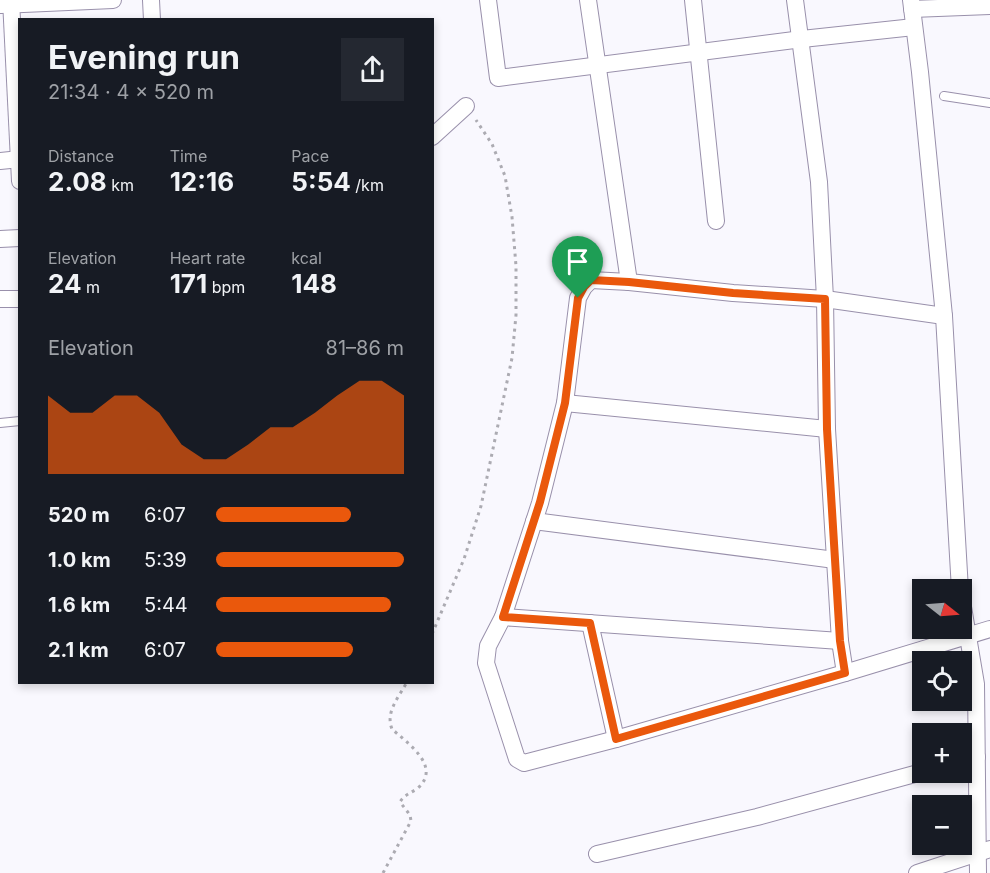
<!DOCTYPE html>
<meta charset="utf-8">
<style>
body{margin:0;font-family:Inter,sans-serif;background:#242831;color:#f1f3f6;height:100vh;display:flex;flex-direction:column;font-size:22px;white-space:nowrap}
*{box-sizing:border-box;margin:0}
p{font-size:20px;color:#9ea1a6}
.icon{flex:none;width:33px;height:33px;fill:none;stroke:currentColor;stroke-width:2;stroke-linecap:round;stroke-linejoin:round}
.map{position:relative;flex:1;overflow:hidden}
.drawer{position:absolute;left:18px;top:18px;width:416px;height:666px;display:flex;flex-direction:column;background:#171b24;border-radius:0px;box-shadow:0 3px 9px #0003}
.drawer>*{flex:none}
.needle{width:39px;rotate:107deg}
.fabs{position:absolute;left:912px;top:579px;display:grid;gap:12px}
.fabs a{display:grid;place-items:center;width:60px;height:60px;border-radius:0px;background:#171b24;box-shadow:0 3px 9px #0003;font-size:30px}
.pin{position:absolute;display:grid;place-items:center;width:51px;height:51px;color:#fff;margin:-62px -26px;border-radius:50% 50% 50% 0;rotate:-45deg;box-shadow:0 0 6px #0007}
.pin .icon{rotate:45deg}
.round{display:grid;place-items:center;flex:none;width:63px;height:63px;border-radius:0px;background:#242831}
.head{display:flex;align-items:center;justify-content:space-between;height:102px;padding:0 30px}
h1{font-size:33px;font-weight:700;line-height:45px}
.figures{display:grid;grid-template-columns:repeat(3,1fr);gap:9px;height:102px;padding:6px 30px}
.figures div{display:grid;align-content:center}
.figures b{font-size:26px;font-weight:700}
.figures small{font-size:16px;font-weight:400}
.figures p{font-size:16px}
.chart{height:168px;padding:12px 30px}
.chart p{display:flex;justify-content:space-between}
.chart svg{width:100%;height:108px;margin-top:6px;fill:#ea580c;opacity:.7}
ul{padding:0 30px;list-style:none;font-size:20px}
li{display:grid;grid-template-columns:96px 72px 1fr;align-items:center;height:45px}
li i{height:15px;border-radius:8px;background:#ea580c}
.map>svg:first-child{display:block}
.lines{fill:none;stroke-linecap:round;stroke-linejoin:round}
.service-casing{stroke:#9990ab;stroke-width:10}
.minor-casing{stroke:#9990ab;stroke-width:18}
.path{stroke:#acabb2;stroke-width:3;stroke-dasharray:3 4.5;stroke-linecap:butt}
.service{stroke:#fff;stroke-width:8}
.minor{stroke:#fff;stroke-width:16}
.route-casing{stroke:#fff;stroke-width:12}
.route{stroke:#ea580c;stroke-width:8}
</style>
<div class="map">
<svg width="990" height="873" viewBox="0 0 990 873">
<rect width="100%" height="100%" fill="#f9f8fe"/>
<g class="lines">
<g class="service-casing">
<g id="service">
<polyline points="944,96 990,103"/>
<polyline points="0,423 20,421"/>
</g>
</g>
<g class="minor-casing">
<g id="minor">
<polyline points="11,0 20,181"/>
<polyline points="151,0 152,20"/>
<polyline points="488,0 498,78 802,39 914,27"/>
<polyline points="588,0 629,282 733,293 825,299 944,316"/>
<polyline points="693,0 716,221"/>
<polyline points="795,0 819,182 825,299 827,429 840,641 845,673"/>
<polyline points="911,0 920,72 944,316 960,590"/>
<polyline points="1,5 113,0"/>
<polyline points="912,9 990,6"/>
<polyline points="432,137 466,106"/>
<polyline points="0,161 20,159"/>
<polyline points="0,239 20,238"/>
<polyline points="0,299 20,299"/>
<polyline points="565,403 827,429"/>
<polyline points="534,521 835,560"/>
<polyline points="962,601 976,684 978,873"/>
<polyline points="503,617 540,503 565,403 578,298 584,287 591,280 629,282"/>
<polyline points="590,623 616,739"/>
<polyline points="840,641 503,617 488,646 486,663 517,759 524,763 616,739 845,673 990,629"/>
<polyline points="962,761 977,757"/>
<polyline points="597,854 757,817 922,772"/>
<polyline points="917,873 990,849"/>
</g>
</g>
<g class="path">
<polyline points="432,634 464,559 481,506 512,358 516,315 516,266 512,217 505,176 492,144 476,120"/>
<path d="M 383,873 L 411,821 L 410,815 L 400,802 C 404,795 411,793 418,788 C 442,766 407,743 392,729 C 385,712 399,697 407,682"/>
</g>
<use href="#service" class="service"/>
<use href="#minor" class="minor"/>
</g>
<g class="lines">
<g class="route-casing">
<polygon id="route" points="591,280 629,282 733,293 825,299 827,429 840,641 845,673 616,739 590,623 503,617 540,502 565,403 578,298 584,287"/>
</g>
<use href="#route" class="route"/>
</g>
</svg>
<div class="fabs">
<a><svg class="needle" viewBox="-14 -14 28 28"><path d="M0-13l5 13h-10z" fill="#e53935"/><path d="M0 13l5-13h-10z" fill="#9ea1a6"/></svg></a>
<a><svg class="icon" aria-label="locate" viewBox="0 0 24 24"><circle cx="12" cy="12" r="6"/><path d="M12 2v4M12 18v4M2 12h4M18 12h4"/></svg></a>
<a>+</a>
<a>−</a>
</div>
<div class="pin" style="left:578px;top:298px;background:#1e9e55"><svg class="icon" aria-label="arrive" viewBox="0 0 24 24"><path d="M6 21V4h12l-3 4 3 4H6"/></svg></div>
<section class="drawer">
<div class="head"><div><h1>Evening run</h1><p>21:34 · 4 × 520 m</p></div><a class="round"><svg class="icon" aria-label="share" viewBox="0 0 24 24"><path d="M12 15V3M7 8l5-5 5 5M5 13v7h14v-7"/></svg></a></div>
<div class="figures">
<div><p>Distance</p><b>2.08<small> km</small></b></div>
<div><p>Time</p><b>12:16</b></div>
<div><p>Pace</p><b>5:54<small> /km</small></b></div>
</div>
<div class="figures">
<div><p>Elevation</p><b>24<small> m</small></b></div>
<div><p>Heart rate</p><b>171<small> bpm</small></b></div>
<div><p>kcal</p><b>148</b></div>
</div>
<div class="chart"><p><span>Elevation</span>81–86 m</p>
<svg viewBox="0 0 160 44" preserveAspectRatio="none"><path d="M0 44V12L10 19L20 19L30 12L40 12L50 19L60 32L70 38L80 38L90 32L100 25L110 25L120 19L130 12L140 6L150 6L160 12V44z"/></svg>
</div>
<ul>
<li><b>520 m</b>6:07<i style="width:72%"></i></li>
<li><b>1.0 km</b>5:39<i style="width:100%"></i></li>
<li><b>1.6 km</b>5:44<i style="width:93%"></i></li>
<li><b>2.1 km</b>6:07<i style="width:73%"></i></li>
</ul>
</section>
</div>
